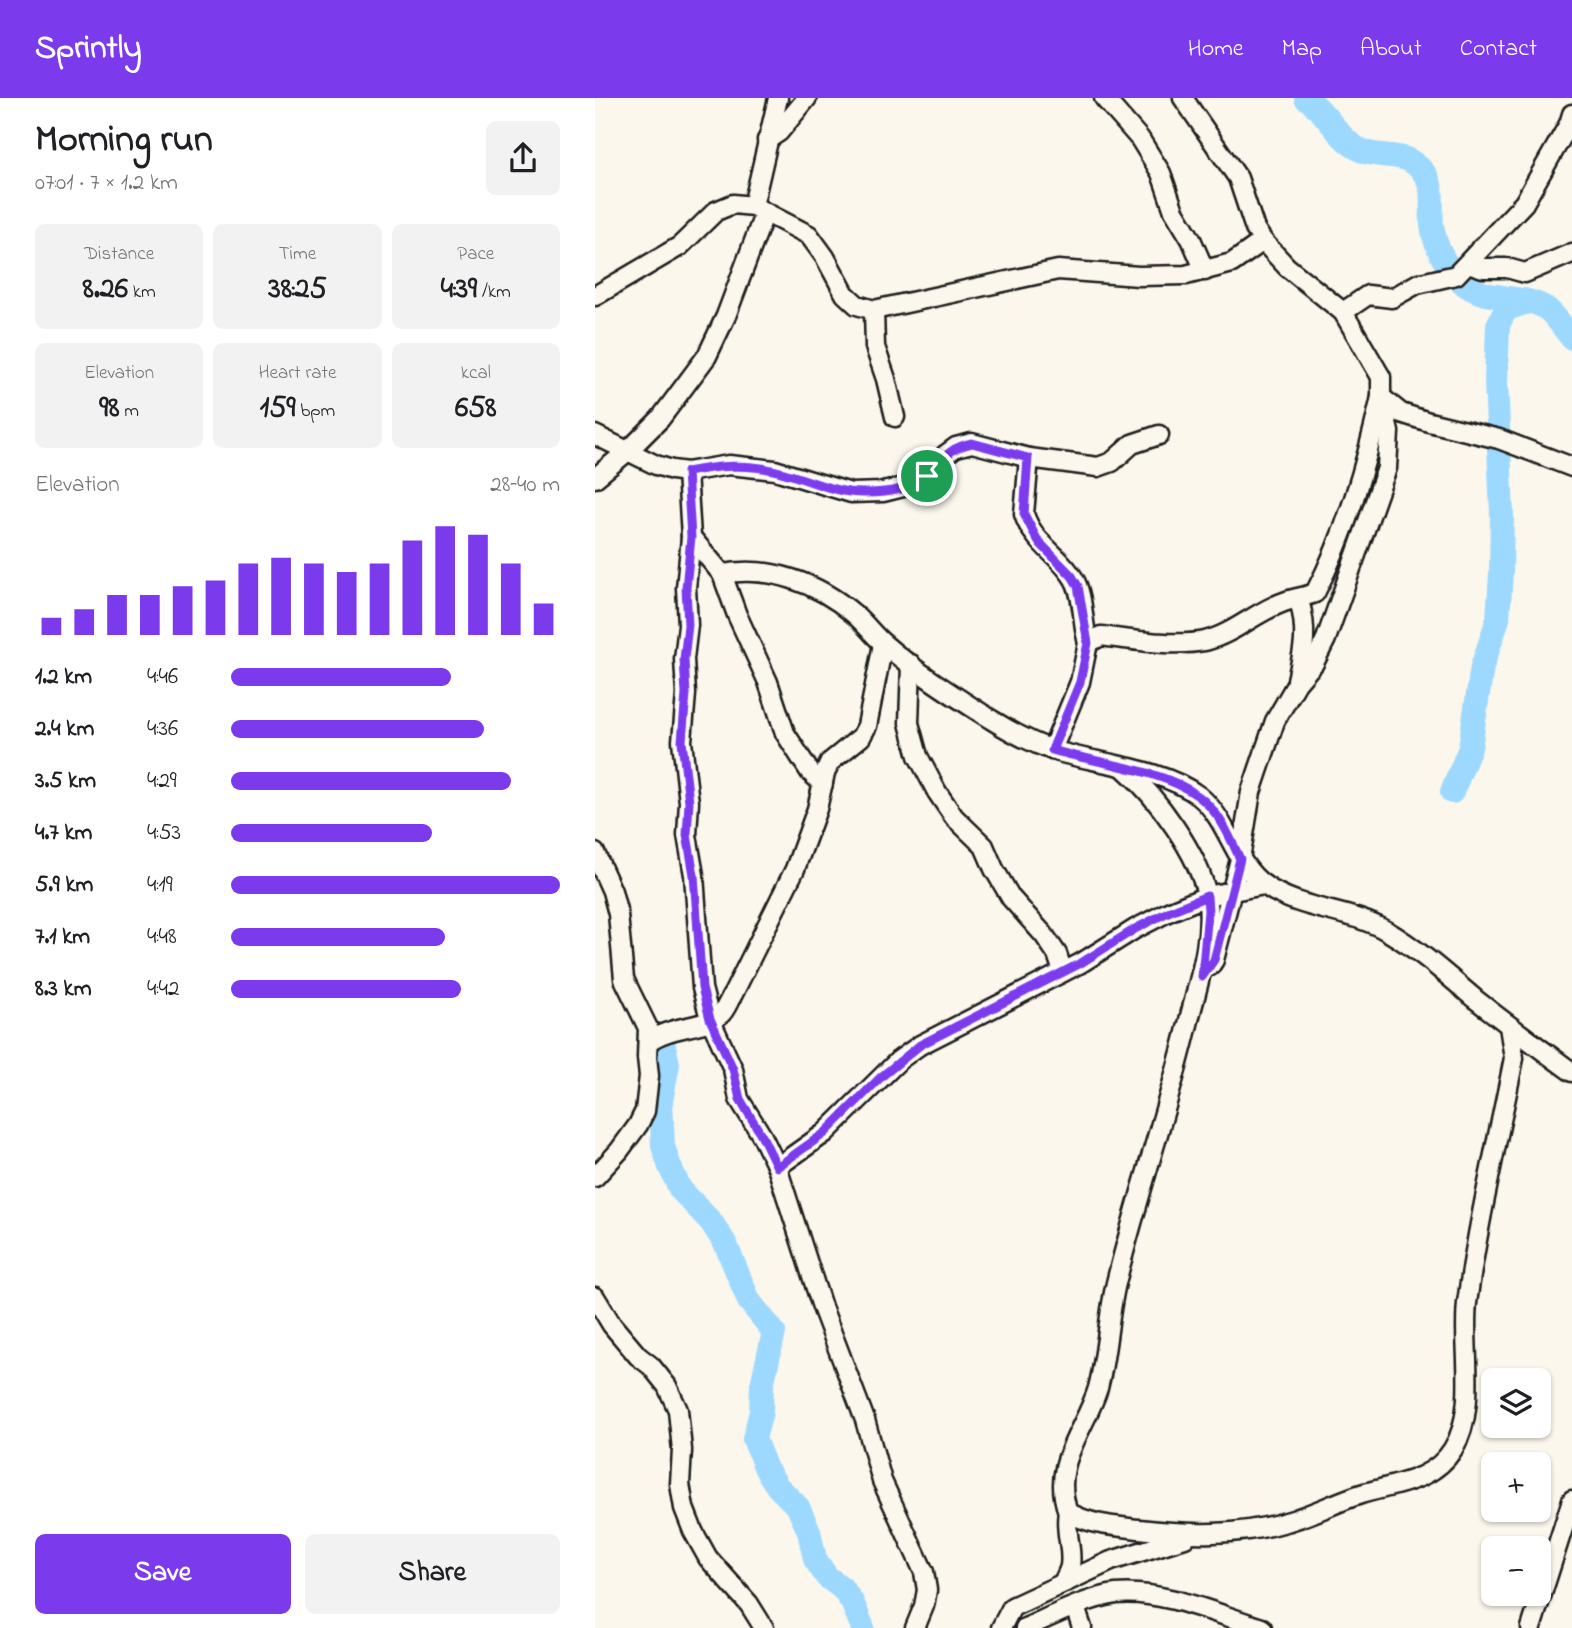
<!DOCTYPE html>
<meta charset="utf-8">
<style>
body{margin:0;font-family:"Indie Flower",sans-serif;background:#f2f2f2;color:#202124;height:100vh;display:flex;flex-direction:column;font-size:26px;white-space:nowrap}
*{box-sizing:border-box;margin:0}
p{font-size:23px;color:#757577}
.icon{flex:none;width:38px;height:38px;fill:none;stroke:currentColor;stroke-width:2;stroke-linecap:round;stroke-linejoin:round}
.map{position:relative;flex:1;overflow:hidden}
.side{display:flex;flex-direction:column;background:#fff;width:595px}
.side>*{flex:none}
.controls{position:absolute;left:886px;top:1270px;display:grid;gap:14px}
.controls a{display:grid;place-items:center;width:70px;height:70px;border-radius:10px;background:#fff;box-shadow:0 2px 5px #0004;font-size:35px}
.pin{position:absolute;display:grid;place-items:center;width:60px;height:60px;color:#fff;margin:-30px;border:4px solid #fff;border-radius:50%;box-shadow:0 2px 7px #0007}
.round{display:grid;place-items:center;flex:none;width:74px;height:74px;border-radius:10px;background:#f2f2f2}
.headline{display:flex;align-items:center;justify-content:space-between;height:119px;padding:0 35px}
h1{font-size:38px;font-weight:700;line-height:52px}
.figures{display:grid;grid-template-columns:repeat(3,1fr);gap:10px;height:119px;padding:7px 35px}
.figures div{display:grid;align-content:center;border-radius:10px;background:#f2f2f2;text-align:center}
.figures b{font-size:30px;font-weight:700}
.figures small{font-size:19px;font-weight:400}
.figures p{font-size:19px}
.chart{height:196px;padding:14px 35px}
.chart p{display:flex;justify-content:space-between}
.chart svg{width:100%;height:126px;margin-top:7px;stroke:#7c3aed;stroke-width:6}
.primary-button{display:flex;gap:14px;margin-top:auto;padding:14px 35px}
.primary-button a{flex:1;height:80px;border-radius:10px;background:#7c3aed;color:#fff;font-size:28px;font-weight:700;line-height:80px;text-align:center}
.primary-button a+a{background:#f2f2f2;color:#202124}
ul{padding:0 35px;list-style:none;font-size:23px}
li{display:grid;grid-template-columns:112px 84px 1fr;align-items:center;height:52px}
li i{height:18px;border-radius:9px;background:#7c3aed}
header{display:flex;align-items:center;gap:42px;box-sizing:border-box;height:98px;padding:0 35px;background:#7c3aed;color:#fff}
header strong{font-size:33px}
nav{display:flex;gap:38px;margin-inline-start:auto;font-size:24px}
main{display:flex;flex:1;min-height:0}
.map>svg:first-child{display:block}
.lines{fill:none;stroke-linecap:round;stroke-linejoin:round}
.river{stroke:#9dd9fe;stroke-width:24}
.minor-casing{stroke:#1c1c1c;stroke-width:23}
.minor{stroke:#fbf7ec;stroke-width:18}
.route-casing{stroke:#fff;stroke-width:14}
.route{stroke:#7c3aed;stroke-width:9}
</style>
<header>
<strong>Sprintly</strong>
<nav><a>Home</a><a>Map</a><a>About</a><a>Contact</a></nav>
</header>
<main>
<section class="side">
<div class="headline"><div><h1>Morning run</h1><p>07:01 · 7 × 1.2 km</p></div><a class="round"><svg class="icon" aria-label="share" viewBox="0 0 24 24"><path d="M12 15V3M7 8l5-5 5 5M5 13v7h14v-7"/></svg></a></div>
<div class="figures">
<div><p>Distance</p><b>8.26<small> km</small></b></div>
<div><p>Time</p><b>38:25</b></div>
<div><p>Pace</p><b>4:39<small> /km</small></b></div>
</div>
<div class="figures">
<div><p>Elevation</p><b>98<small> m</small></b></div>
<div><p>Heart rate</p><b>159<small> bpm</small></b></div>
<div><p>kcal</p><b>658</b></div>
</div>
<div class="chart"><p><span>Elevation</span>28–40 m</p>
<svg viewBox="0 0 160 44" preserveAspectRatio="none"><path d="M5 44V38M15 44V35M25 44V30M35 44V30M45 44V27M55 44V25M65 44V19M75 44V17M85 44V19M95 44V22M105 44V19M115 44V11M125 44V6M135 44V9M145 44V19M155 44V33"/></svg>
</div>
<ul>
<li><b>1.2 km</b>4:46<i style="width:67%"></i></li>
<li><b>2.4 km</b>4:36<i style="width:77%"></i></li>
<li><b>3.5 km</b>4:29<i style="width:85%"></i></li>
<li><b>4.7 km</b>4:53<i style="width:61%"></i></li>
<li><b>5.9 km</b>4:19<i style="width:100%"></i></li>
<li><b>7.1 km</b>4:48<i style="width:65%"></i></li>
<li><b>8.3 km</b>4:42<i style="width:70%"></i></li>
</ul>
<div class="primary-button"><a>Save</a><a>Share</a></div>
</section>
<div class="map">
<svg width="977" height="1530" viewBox="0 0 977 1530">
<rect width="100%" height="100%" fill="#fbf7ec"/>
<filter id="ink" filterUnits="userSpaceOnUse"><feTurbulence type="fractalNoise" baseFrequency=".0143" numOctaves="2"/><feDisplacementMap in="SourceGraphic" scale="14" xChannelSelector="R" yChannelSelector="G"/><feConvolveMatrix kernelMatrix="1 2 1 2 8 2 1 2 1" color-interpolation-filters="sRGB"/></filter>
<g filter="url(#ink)">
<g class="lines">
<g class="river">
<path d="M 711,0 C 733,14 744,45 770,54 C 793,61 811,52 829,75 C 841,90 835,110 837,127 C 840,150 850,168 866,183 C 890,206 927,194 952,211 C 961,218 969,231 977,240"/>
<polyline points="857,694 875,650 887,569 903,521 906,475 907,415 901,284 903,227 911,211 933,204"/>
<polyline points="69,948 73,966 66,1003 68,1048 75,1069 85,1091 117,1125 131,1147 154,1203 179,1234 167,1287 166,1314 159,1341 171,1371 183,1389 203,1409 214,1433 220,1461 232,1479 247,1490 257,1504 268,1530"/>
</g>
<g class="minor-casing">
<g id="minor">
<polyline points="509,0 545,41 566,75 579,113 596,141 610,173"/>
<polyline points="588,0 643,80 660,131 668,143 692,169 748,214 786,279 786,299 794,334 792,370 731,541 719,565 702,585 680,623 656,694 645,761 619,862 615,868"/>
<polyline points="172,42 184,34 212,0"/>
<polyline points="158,108 183,0"/>
<polyline points="873,165 888,170 912,170 930,175 977,155"/>
<polyline points="0,198 85,148 121,113 138,106 158,108 214,137 230,159 250,196 262,207 279,212 280,249 291,281 300,319"/>
<polyline points="279,212 463,172 544,178 591,177 637,165 668,143"/>
<polyline points="748,214 773,197 797,200 822,186 861,177 929,105 974,26 977,16"/>
<polyline points="0,337 61,367 77,372 92,374 134,367 180,372 256,395 288,394 320,386 333,378 350,357 361,349 377,345 434,360"/>
<polyline points="92,374 96,439 127,476 142,517 173,584 190,635 215,674 228,686"/>
<polyline points="0,380 34,352 65,321 112,258 131,218 167,122 172,116"/>
<polyline points="96,439 91,490 93,527 89,561 91,596 87,643 94,704 92,737 99,777 107,890 115,921 138,971 144,1001 167,1038 182,1069 227,1209 270,1322 287,1383 329,1474 332,1492 329,1508 320,1530"/>
<path d="M 127,476 C 174,467 223,485 259,516 C 270,525 278,537 289,546 C 321,574 361,599 397,622 C 418,635 440,647 464,654 C 506,666 569,671 604,698 C 634,722 638,765 669,787 C 706,813 754,811 792,833 C 824,852 852,877 880,901 C 912,926 944,950 977,974"/>
<path d="M 493,545 C 487,525 489,498 479,481 C 465,457 438,445 429,416 L 434,360 L 503,369 L 517,364 L 537,346 L 564,337"/>
<polyline points="316,566 314,625 323,658 342,694 359,719 389,748 399,771 416,800 449,837 462,856 468,874"/>
<path d="M 702,582 C 709,551 713,533 704,502"/>
<path d="M 457,652 L 485,584 L 493,545 L 506,538 C 538,542 578,549 610,543 C 639,536 662,513 689,504 C 699,500 710,499 720,495 C 752,434 771,366 786,299 L 806,315 L 834,324 L 904,341 L 977,369"/>
<path d="M 529,670 C 561,698 604,756 612,798 C 619,837 604,882 595,918 C 574,1008 543,1095 521,1185 C 513,1219 512,1256 503,1290 C 490,1333 455,1366 473,1414 C 495,1427 519,1428 544,1431 C 594,1437 643,1438 691,1424 C 717,1417 741,1404 766,1396 C 799,1386 838,1384 858,1351 C 883,1311 867,1250 872,1205 C 883,1123 903,1041 919,960 L 914,928"/>
<polyline points="0,755 17,793 23,816 29,881 53,930 52,959 54,978 50,1013 43,1027 24,1053 0,1079"/>
<path d="M 53,944 C 75,927 109,931 126,916 C 131,911 134,902 138,896 L 200,771 L 222,711 L 230,675 L 235,664 L 266,639 L 272,628 L 288,546"/>
<polyline points="182,1069 230,1035 304,962 325,947 486,865 540,831 573,814 612,798 669,787"/>
<polyline points="0,1199 17,1227 43,1258 56,1268 72,1288 83,1312 87,1352 85,1386 89,1410 98,1433 113,1460 154,1506 169,1530"/>
<path d="M 468,1485 C 470,1480 474,1473 475,1468 C 478,1450 469,1432 473,1414"/>
<polyline points="480,1509 487,1530"/>
<polyline points="406,1530 417,1509 516,1463 590,1440"/>
<path d="M 430,1530 C 457,1518 492,1500 521,1496 C 566,1491 624,1517 667,1530"/>
<polyline points="936,1530 977,1402"/>
</g>
</g>
<use href="#minor" class="minor"/>
</g>
</g>
<g class="lines" filter="url(#ink)">
<g class="route-casing">
<path id="route" d="M 377,345 L 433,360 L 429,416 L 443,443 L 477,478 L 483,488 L 493,545 L 485,584 L 457,652 C 501,665 567,671 603,698 C 624,713 635,739 645,761 L 619,862 L 607,879 L 613,813 L 612,798 L 573,814 L 540,831 L 486,865 L 325,947 L 286,979 L 230,1035 L 182,1069 L 167,1038 L 145,1001 L 138,971 L 115,921 L 107,890 L 99,777 L 92,737 L 94,704 L 87,643 L 91,596 L 89,561 L 93,527 L 91,490 L 96,439 L 92,374 C 122,368 152,365 182,373 C 211,380 240,396 270,395 C 290,395 315,392 331,379 C 351,363 347,352 377,345 Z"/>
</g>
<use href="#route" class="route"/>
</g>
</svg>
<div class="controls">
<a><svg class="icon" aria-label="layers" viewBox="0 0 24 24"><path d="M12 4l9 5-9 5-9-5zM3 14l9 5 9-5"/></svg></a>
<a>+</a>
<a>−</a>
</div>
<div class="pin" style="left:332px;top:378px;background:#1e9e55"><svg class="icon" aria-label="arrive" viewBox="0 0 24 24"><path d="M6 21V4h12l-3 4 3 4H6"/></svg></div>
</div>
</main>
